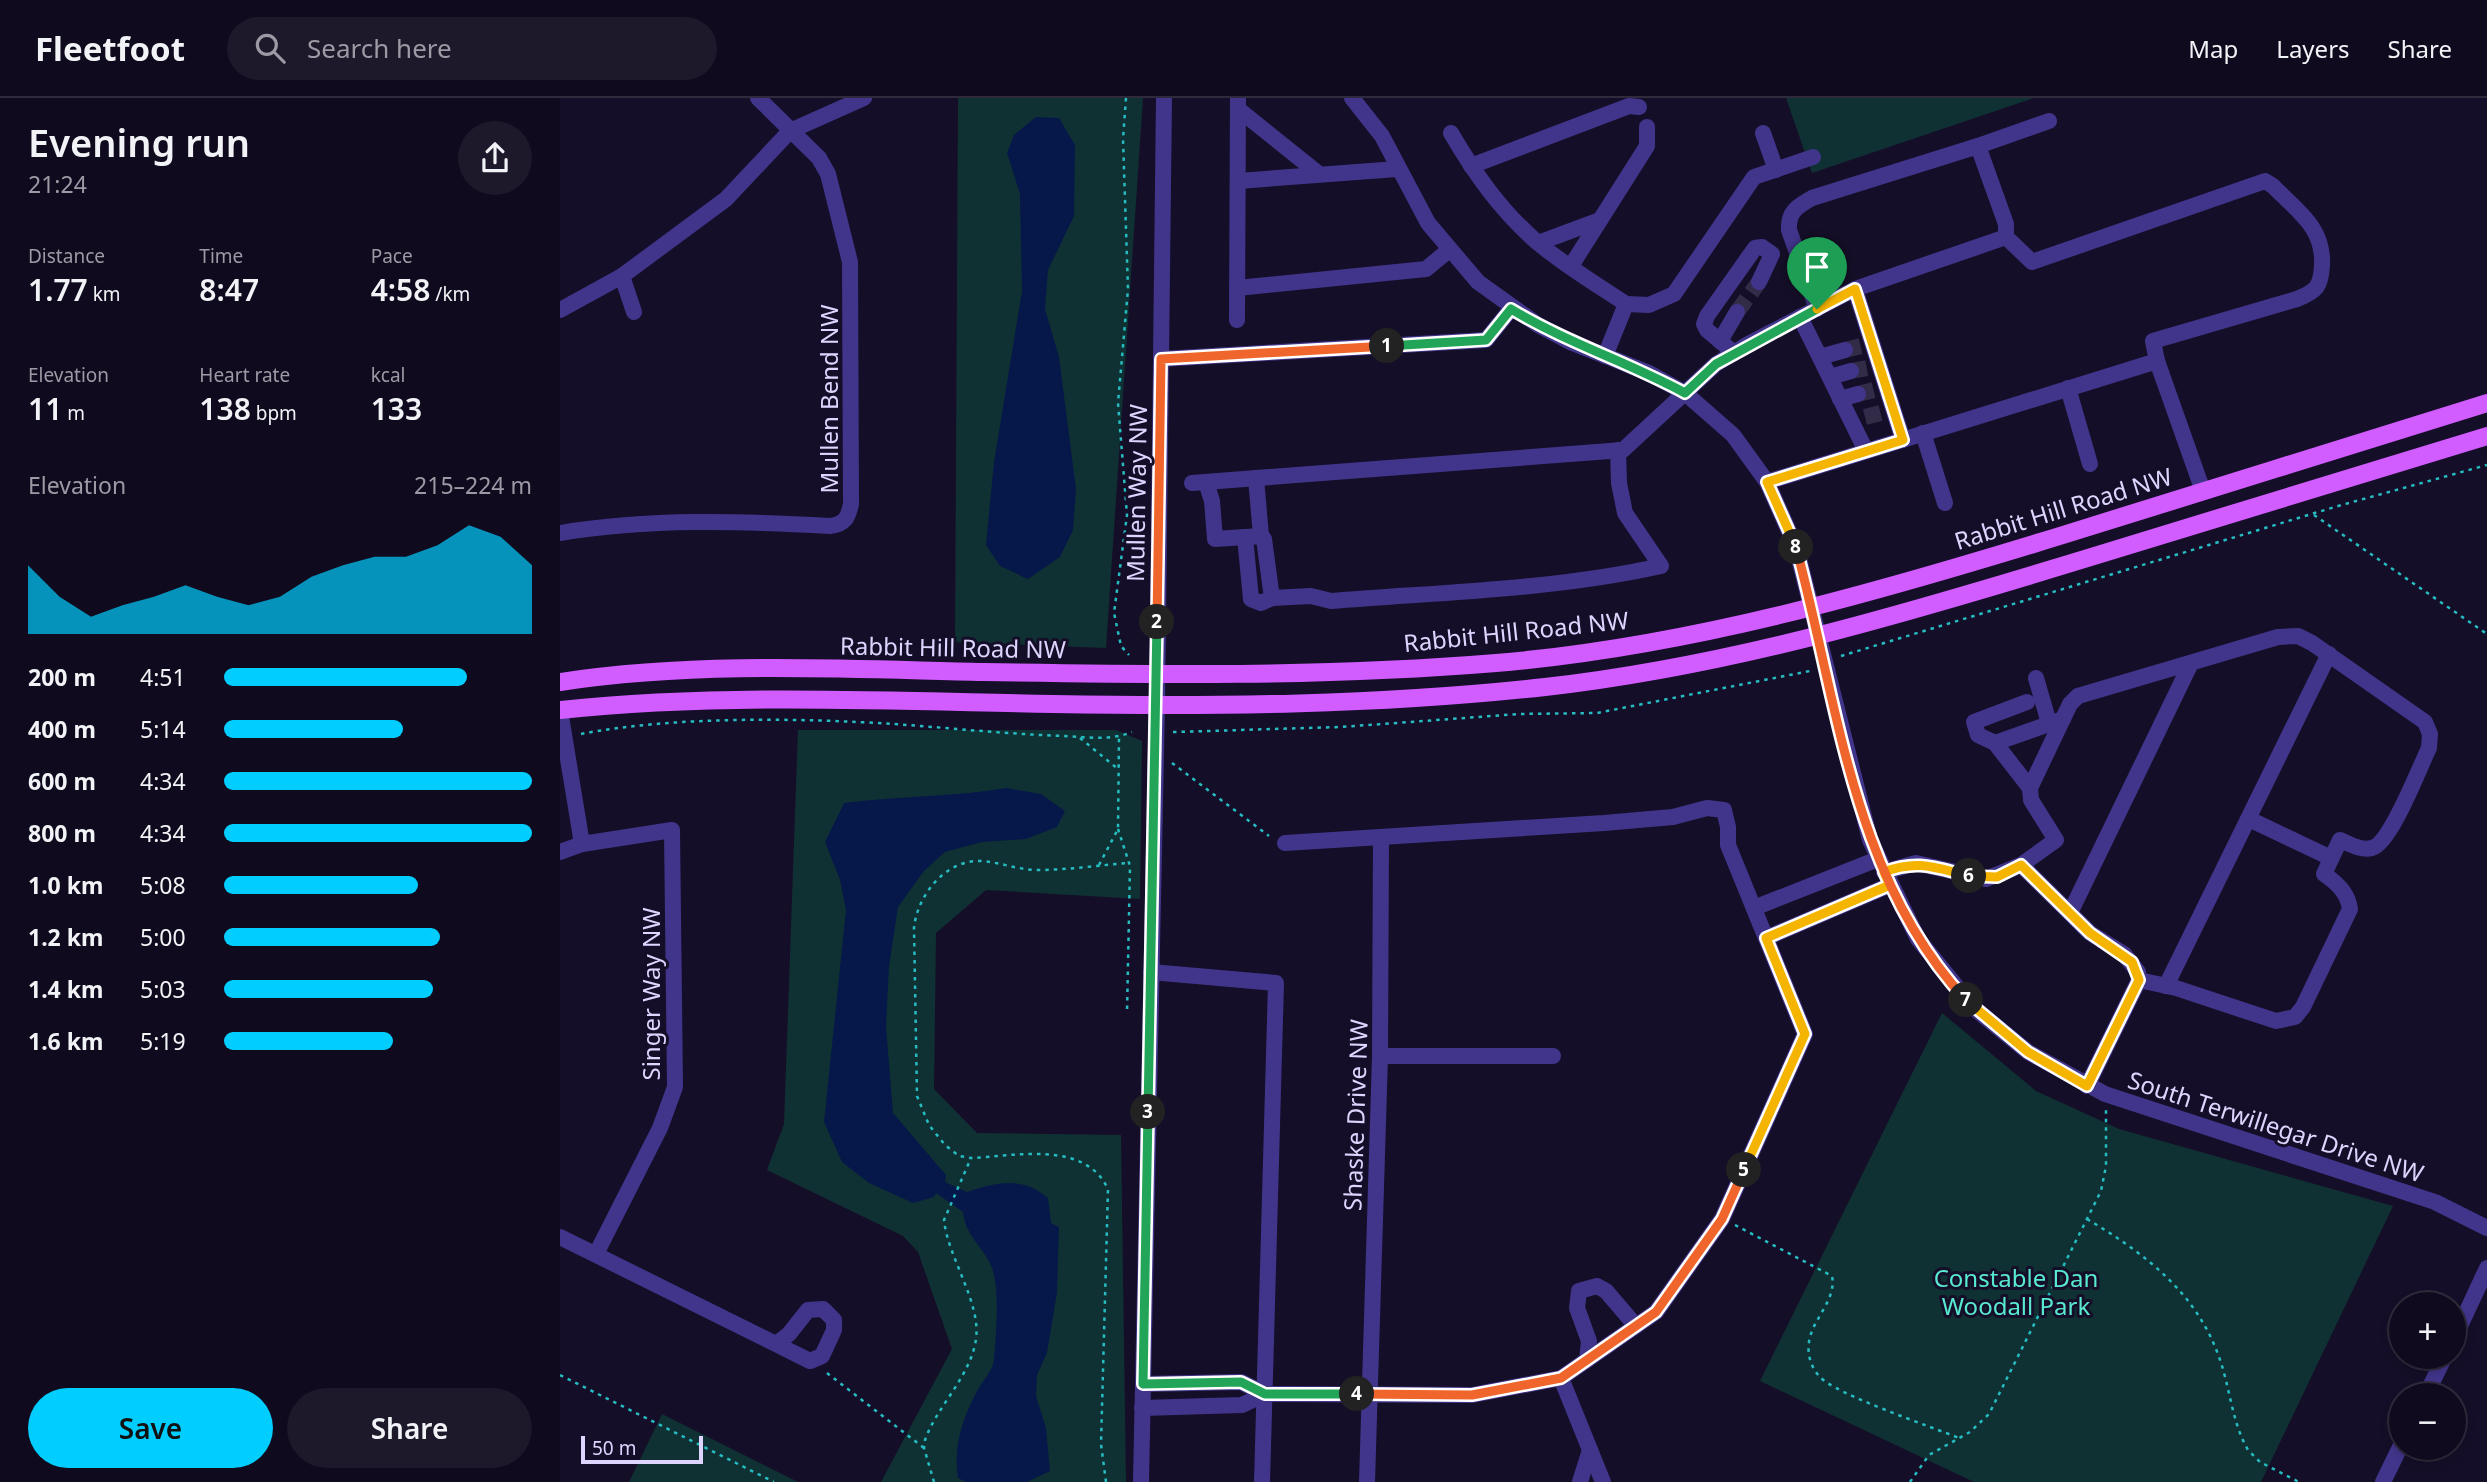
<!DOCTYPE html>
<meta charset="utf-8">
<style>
body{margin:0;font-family:"Noto Sans",sans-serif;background:#1e182b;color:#f1f3f6;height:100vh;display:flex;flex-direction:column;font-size:26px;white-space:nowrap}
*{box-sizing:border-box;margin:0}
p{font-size:23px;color:#9c9aa4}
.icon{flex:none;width:38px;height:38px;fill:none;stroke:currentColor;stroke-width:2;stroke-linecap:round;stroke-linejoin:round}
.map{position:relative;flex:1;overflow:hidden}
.panel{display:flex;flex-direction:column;background:#100a1e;width:560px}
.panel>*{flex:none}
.buttons{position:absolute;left:1829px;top:1194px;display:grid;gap:14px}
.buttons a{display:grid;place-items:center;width:77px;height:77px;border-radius:50%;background:#100a1e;box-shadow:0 4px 10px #0003,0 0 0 2px #302b3c;font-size:35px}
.scale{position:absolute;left:21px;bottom:18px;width:122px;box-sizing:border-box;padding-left:7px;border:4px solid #ded5ff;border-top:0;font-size:19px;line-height:24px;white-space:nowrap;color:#ded5ff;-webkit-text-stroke:5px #150e28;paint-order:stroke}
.pin{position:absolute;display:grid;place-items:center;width:60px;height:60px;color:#fff;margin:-72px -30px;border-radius:50% 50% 50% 0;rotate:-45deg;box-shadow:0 0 7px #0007}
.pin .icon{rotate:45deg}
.km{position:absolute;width:35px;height:35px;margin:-18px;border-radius:50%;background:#222;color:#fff;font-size:19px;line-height:35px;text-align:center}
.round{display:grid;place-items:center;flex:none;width:74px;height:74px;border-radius:37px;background:#1e182b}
.summary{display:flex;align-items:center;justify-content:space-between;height:119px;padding:0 28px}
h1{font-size:38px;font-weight:600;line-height:52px}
.stats{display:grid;grid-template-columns:repeat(3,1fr);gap:10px;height:119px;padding:7px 28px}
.stats div{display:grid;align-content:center}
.stats b{font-size:30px;font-weight:600}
.stats small{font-size:19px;font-weight:400}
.stats p{font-size:19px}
.chart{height:196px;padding:14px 28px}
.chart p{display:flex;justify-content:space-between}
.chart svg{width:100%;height:126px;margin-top:7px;fill:#01ceff;opacity:.7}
.button{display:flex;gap:14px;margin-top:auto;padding:14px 28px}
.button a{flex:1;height:80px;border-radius:42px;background:#01ceff;color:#111;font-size:28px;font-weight:600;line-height:80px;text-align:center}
.button a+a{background:#1e182b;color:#f1f3f6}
ul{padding:0 28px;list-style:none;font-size:23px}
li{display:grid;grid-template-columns:112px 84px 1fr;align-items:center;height:52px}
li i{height:18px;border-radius:9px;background:#01ceff}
header{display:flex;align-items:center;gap:42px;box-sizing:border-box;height:98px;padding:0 35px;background:#100a1e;border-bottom:2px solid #302b3c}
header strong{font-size:33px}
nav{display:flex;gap:38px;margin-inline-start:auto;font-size:24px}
.search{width:490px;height:63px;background:#1e182b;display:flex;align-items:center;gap:18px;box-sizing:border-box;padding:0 24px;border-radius:38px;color:#9c9aa4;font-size:26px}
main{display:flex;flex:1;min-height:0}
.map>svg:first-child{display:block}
.green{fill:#103133}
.water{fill:#061849}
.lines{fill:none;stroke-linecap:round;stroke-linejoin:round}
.minor-tunnel{stroke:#332c48;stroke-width:16;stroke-dasharray:16 8;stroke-linecap:butt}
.path{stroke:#26bdc2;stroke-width:2.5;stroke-dasharray:3.5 5;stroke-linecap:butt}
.minor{stroke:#41358b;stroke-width:16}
.major{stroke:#d15cff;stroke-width:18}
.split-1-casing{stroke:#fff;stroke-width:14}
.split-2-casing{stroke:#fff;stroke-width:14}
.split-3-casing{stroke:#fff;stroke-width:14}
.split-4-casing{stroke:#fff;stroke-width:14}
.split-5-casing{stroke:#fff;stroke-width:14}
.split-6-casing{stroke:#fff;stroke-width:14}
.split-7-casing{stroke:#fff;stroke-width:14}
.split-8-casing{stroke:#fff;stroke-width:14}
.split-9-casing{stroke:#fff;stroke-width:14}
.split-1{stroke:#22a559;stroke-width:9}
.split-2{stroke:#f0652b;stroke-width:9}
.split-3{stroke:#22a559;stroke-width:9}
.split-4{stroke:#22a559;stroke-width:9}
.split-5{stroke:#f0652b;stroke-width:9}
.split-6{stroke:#f5b400;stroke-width:9}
.split-7{stroke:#f5b400;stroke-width:9}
.split-8{stroke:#f0652b;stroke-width:9}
.split-9{stroke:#f5b400;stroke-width:9}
.labels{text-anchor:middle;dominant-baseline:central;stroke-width:6;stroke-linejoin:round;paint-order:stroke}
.street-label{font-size:24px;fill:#ded5ff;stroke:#150e28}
.park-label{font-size:24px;fill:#58e9d2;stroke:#150e28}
</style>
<header>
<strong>Fleetfoot</strong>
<div class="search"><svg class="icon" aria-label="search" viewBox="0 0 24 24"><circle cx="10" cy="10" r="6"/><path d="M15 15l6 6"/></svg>Search here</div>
<nav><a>Map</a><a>Layers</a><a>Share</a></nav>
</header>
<main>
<section class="panel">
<div class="summary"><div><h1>Evening run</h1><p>21:24</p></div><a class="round"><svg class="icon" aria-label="share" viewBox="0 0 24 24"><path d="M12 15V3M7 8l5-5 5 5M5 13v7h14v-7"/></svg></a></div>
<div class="stats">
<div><p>Distance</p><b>1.77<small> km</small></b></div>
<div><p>Time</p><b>8:47</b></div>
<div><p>Pace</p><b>4:58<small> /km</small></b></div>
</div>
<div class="stats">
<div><p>Elevation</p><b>11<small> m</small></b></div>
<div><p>Heart rate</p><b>138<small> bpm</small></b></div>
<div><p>kcal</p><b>133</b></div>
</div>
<div class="chart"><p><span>Elevation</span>215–224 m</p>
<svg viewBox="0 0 160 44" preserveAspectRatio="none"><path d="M0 44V20L10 31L20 38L30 34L40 31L50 27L60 31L70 34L80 31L90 24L100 20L110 17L120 17L130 13L140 6L150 10L160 20V44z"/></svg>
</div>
<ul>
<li><b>200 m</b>4:51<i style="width:79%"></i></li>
<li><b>400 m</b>5:14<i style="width:58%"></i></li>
<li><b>600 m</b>4:34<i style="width:100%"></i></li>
<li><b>800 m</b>4:34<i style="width:100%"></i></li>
<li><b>1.0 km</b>5:08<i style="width:63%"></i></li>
<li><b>1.2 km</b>5:00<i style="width:70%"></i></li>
<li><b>1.4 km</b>5:03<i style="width:68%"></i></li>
<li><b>1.6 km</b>5:19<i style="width:55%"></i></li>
</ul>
<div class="button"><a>Save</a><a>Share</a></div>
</section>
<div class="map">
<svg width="1927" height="1384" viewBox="0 0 1927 1384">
<rect width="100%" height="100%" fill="#150e28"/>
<g class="green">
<polygon points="398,0 583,0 546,550 395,544"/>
<polygon points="1226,0 1474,0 1252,75"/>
<polygon points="238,632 556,632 582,643 580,801 426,792 376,835 374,991 417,1035 561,1037 566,1384 321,1384 392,1251 358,1154 343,1138 207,1072 224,1026"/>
<polygon points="1382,915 1476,993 1559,1031 1833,1108 1701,1384 1414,1384 1200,1283"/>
<polygon points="102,1316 238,1384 69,1384"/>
</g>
<g class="water">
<polygon points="476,19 499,20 515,47 514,118 488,172 485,211 499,259 516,391 513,432 500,459 468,481 440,468 426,447 434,364 462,193 460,96 447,55 454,37"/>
<path d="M 446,690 L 481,696 L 505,713 L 497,729 L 466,741 L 422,744 L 385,754 L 364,773 L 338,809 L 329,868 L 326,929 L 333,1015 L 386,1077 L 385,1084 L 407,1094 C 436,1084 463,1078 488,1100 L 491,1125 L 499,1129 L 497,1195 L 487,1255 L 477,1277 L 476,1298 L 486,1330 L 490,1373 L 467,1384 L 406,1384 L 398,1380 C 393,1348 402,1322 417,1293 C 422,1283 433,1273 434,1261 C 436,1236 440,1193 432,1170 C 424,1149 405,1138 403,1114 L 376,1095 L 374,1099 L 353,1105 L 309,1085 L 282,1064 L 264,1024 L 286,812 L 280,782 L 265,744 L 284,705 C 338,698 393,699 446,690 Z"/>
</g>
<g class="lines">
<g class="minor-tunnel">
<polyline points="1177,214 1199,184"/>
<polyline points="1285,252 1301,248"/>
<polyline points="1291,273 1307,270"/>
<polyline points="1298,296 1314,292"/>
<polyline points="1305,319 1321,315"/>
</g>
<g class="path">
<polyline points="566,0 563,41 568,191 558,305 567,417 554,515 561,548 569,557"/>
<polyline points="1754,417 1927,536"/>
<polyline points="1281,558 1778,408 1927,367"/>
<polyline points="613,634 781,629 959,616 1037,615 1250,573"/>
<path d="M 21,636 C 113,618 240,620 334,626 C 390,630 447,636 503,638 C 526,639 550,643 572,634"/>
<polyline points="520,640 558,671"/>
<polyline points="612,665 709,738"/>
<polyline points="558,731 570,768 567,915"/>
<polyline points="539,767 558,731 559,639"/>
<path d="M 1527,1121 C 1584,1155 1636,1194 1659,1259 C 1670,1289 1672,1325 1688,1352 L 1700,1364 L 1739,1384"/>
<path d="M 1175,1127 L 1272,1178 C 1277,1202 1252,1221 1249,1244 C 1247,1256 1251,1270 1260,1279 C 1275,1296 1372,1329 1399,1340"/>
<polyline points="267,1275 364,1350"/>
<polyline points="0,1277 214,1384"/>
<path d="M 374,1384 L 364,1350 L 365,1342 C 377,1308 411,1278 416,1241 C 421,1204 388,1160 384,1122 L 411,1060"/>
<path d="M 546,1384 L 541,1346 L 548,1091 C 525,1042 456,1058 411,1060 L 399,1058 L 385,1047 L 369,1027 L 357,998 L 354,830 C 357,798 385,762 420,763 C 440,764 458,772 478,772 C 509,772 539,767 569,765"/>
<polyline points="1350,1384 1369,1357 1410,1334 1429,1316 1541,1093 1546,1068 1546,1012"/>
</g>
<g class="minor">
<polyline points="792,0 822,38 868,125 918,184 978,227 1010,244 1089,275 1125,295 1173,337 1207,384 1236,449 1310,742 1358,841 1414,910 1468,954 1545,996 1875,1104 1927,1130"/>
<polyline points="678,11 759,76"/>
<path d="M 891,35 C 915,76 941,113 977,144 C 1004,167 1036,186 1066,206"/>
<polyline points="1203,35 1216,72"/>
<polyline points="1418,48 1489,23"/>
<polyline points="911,68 1069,8 1079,9"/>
<polyline points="678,83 837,71"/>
<polyline points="978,145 1040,122"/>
<polyline points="1011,168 1087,48 1087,29"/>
<polyline points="62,178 74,214"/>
<polyline points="677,190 866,171 889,152"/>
<polyline points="1295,191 1343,342"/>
<path d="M 1257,211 L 1229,132 C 1228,113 1237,109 1252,100 L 1418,48 L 1446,126 L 1446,139"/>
<polyline points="0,212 62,178 166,101 230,33 304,0"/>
<polyline points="1240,219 1306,353"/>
<polyline points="677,222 678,0"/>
<polyline points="1160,243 1177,214"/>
<polyline points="1174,255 1147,232 1144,226 1147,218 1195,150 1202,149 1212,156 1199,184"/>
<polyline points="1045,258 1066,206 1089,207 1114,196 1194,79 1253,59"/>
<polyline points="1260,259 1285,252"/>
<polyline points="601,261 926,242 951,211"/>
<polyline points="1270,279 1291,273"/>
<polyline points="1508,290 1530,366"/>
<polyline points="1280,301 1298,296"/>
<polyline points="1363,335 1385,405"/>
<polyline points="696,380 701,438"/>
<path d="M 646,384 L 652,403 L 655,441 L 701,438 L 704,441 L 712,500 L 751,498 L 771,503 C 881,494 993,492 1101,468 L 1065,415 L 1059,385 L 1058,352"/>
<polyline points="1207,384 1597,263 1643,393"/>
<path d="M 632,385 L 1063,352 L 1156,266 L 1188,246 L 1295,191 L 1446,139 L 1472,164 L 1705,83 L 1713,88 C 1737,113 1764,129 1762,167 C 1761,188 1757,193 1737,201 L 1593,243 L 1597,263"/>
<path d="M 0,435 C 89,420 180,423 270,428 C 285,426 288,420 291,406 L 290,164 L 268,76 L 259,60 L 198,0"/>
<polyline points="685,439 691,501 701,505 712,500"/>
<polyline points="1476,580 1489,625"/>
<polyline points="1467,604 1414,624 1418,637 1435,645 1470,690"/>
<polyline points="0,612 22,746"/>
<polyline points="1435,645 1503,621"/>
<polyline points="1689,721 1771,760"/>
<polyline points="0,754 22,746 112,732 115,989 100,1030 36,1156"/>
<path d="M 1461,767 L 1496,742 L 1471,702 L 1470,690 L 1510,606 L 1518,598 L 1718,539 L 1738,538 L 1752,545 L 1865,624 L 1870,636 L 1869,650 C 1859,670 1831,745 1812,750 C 1801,753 1790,746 1780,742 L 1764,776 C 1777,785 1788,795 1790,811 L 1743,909 L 1735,919 L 1716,923 L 1616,890 L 1579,882"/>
<polyline points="1324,774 1356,765 1426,781 1461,767 1530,835 1564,856 1578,874 1579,882 1527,988"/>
<polyline points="1194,810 1318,761"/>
<polyline points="1510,815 1631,565"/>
<polyline points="1206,840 1330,787"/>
<polyline points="591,874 716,885 702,1384"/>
<polyline points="1606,888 1769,556"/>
<polyline points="820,958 993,958"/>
<polyline points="0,1139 250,1263 262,1258 274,1232 274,1222 263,1211 248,1212 229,1236 216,1246"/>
<polyline points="1894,1241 1927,1170"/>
<polyline points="1027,1262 1029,1243 1017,1210 1019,1193 1037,1188 1046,1193 1076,1228"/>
<polyline points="1001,1280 1043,1384"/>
<polyline points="583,1286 681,1284 705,1296"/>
<polyline points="1866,1297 1885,1258"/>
<polyline points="582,1310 682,1307 705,1296 912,1297 1001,1280 1096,1214 1162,1121 1245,936 1168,747 1168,729 1164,712 1147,710 1113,719 1044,725 725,745"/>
<polyline points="581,1384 597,607 604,0"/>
<polyline points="807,1384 820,958 821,740"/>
<polyline points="1020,1384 1030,1352"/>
<polyline points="1823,1384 1841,1347"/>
</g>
<g class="major">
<path d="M 0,584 C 140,563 282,571 423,574 C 595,577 765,579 936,565 C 1129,549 1318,494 1503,437 C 1644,393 1786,349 1927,305"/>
<path d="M 0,612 C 164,595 328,603 493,606 C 657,609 821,607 985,589 C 1172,568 1351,514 1531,459 C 1663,418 1795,378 1927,338"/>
</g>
</g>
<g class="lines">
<g class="split-1-casing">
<path id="split-1" d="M 827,248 L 926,242 L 951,211 C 1007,245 1068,264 1125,295 L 1156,266 L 1257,211"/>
</g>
<g class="split-2-casing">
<polyline id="split-2" points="597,524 601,261 827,248"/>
</g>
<g class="split-3-casing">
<polyline id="split-3" points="588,1014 597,524"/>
</g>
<g class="split-4-casing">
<polyline id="split-4" points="588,1014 583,1286 681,1284 705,1296 797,1296"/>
</g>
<g class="split-5-casing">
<polyline id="split-5" points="797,1296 912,1297 1001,1280 1096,1214 1162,1121 1184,1072"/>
</g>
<g class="split-6-casing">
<path id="split-6" d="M 1184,1072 L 1245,936 L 1206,840 L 1330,787 L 1324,774 C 1358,761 1376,770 1409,778"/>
</g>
<g class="split-7-casing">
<polyline id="split-7" points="1406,902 1468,954 1527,988 1579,882 1572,864 1530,835 1461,767 1437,779 1409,778"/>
</g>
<g class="split-8-casing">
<path id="split-8" d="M 1236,449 C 1278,604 1292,780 1406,902"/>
</g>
<g class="split-9-casing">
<polyline id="split-9" points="1236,449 1207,384 1343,342 1295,191 1257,211"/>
</g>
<use href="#split-1" class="split-1"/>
<use href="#split-2" class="split-2"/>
<use href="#split-3" class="split-3"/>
<use href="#split-4" class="split-4"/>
<use href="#split-5" class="split-5"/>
<use href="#split-6" class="split-6"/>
<use href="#split-7" class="split-7"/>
<use href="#split-8" class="split-8"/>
<use href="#split-9" class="split-9"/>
</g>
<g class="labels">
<g class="street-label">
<text transform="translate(268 301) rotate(-90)">Mullen Bend NW</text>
<text transform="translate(576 395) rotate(-89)">Mullen Way NW</text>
<text transform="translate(1503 410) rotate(-17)">Rabbit Hill Road NW</text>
<text transform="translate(956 533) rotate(-6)">Rabbit Hill Road NW</text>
<text transform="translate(393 549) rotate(1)">Rabbit Hill Road NW</text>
<text transform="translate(90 896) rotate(-90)">Singer Way NW</text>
<text transform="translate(795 1017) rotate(-88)">Shaske Drive NW</text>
<text transform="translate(1716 1028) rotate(18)">South Terwillegar Drive NW</text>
</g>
<g class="park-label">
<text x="1456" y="1179">Constable Dan<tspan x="1456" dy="28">Woodall Park</tspan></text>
</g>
</g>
</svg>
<div class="buttons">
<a>+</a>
<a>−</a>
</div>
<div class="scale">50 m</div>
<div class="pin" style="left:1257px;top:211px;background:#1e9e55"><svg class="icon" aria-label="arrive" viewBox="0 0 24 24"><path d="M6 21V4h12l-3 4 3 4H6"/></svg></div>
<b class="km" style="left:827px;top:248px">1</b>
<b class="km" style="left:597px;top:524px">2</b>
<b class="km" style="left:588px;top:1014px">3</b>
<b class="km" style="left:797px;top:1296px">4</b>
<b class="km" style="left:1184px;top:1072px">5</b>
<b class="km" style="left:1409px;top:778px">6</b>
<b class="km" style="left:1406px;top:902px">7</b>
<b class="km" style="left:1236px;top:449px">8</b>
</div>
</main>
